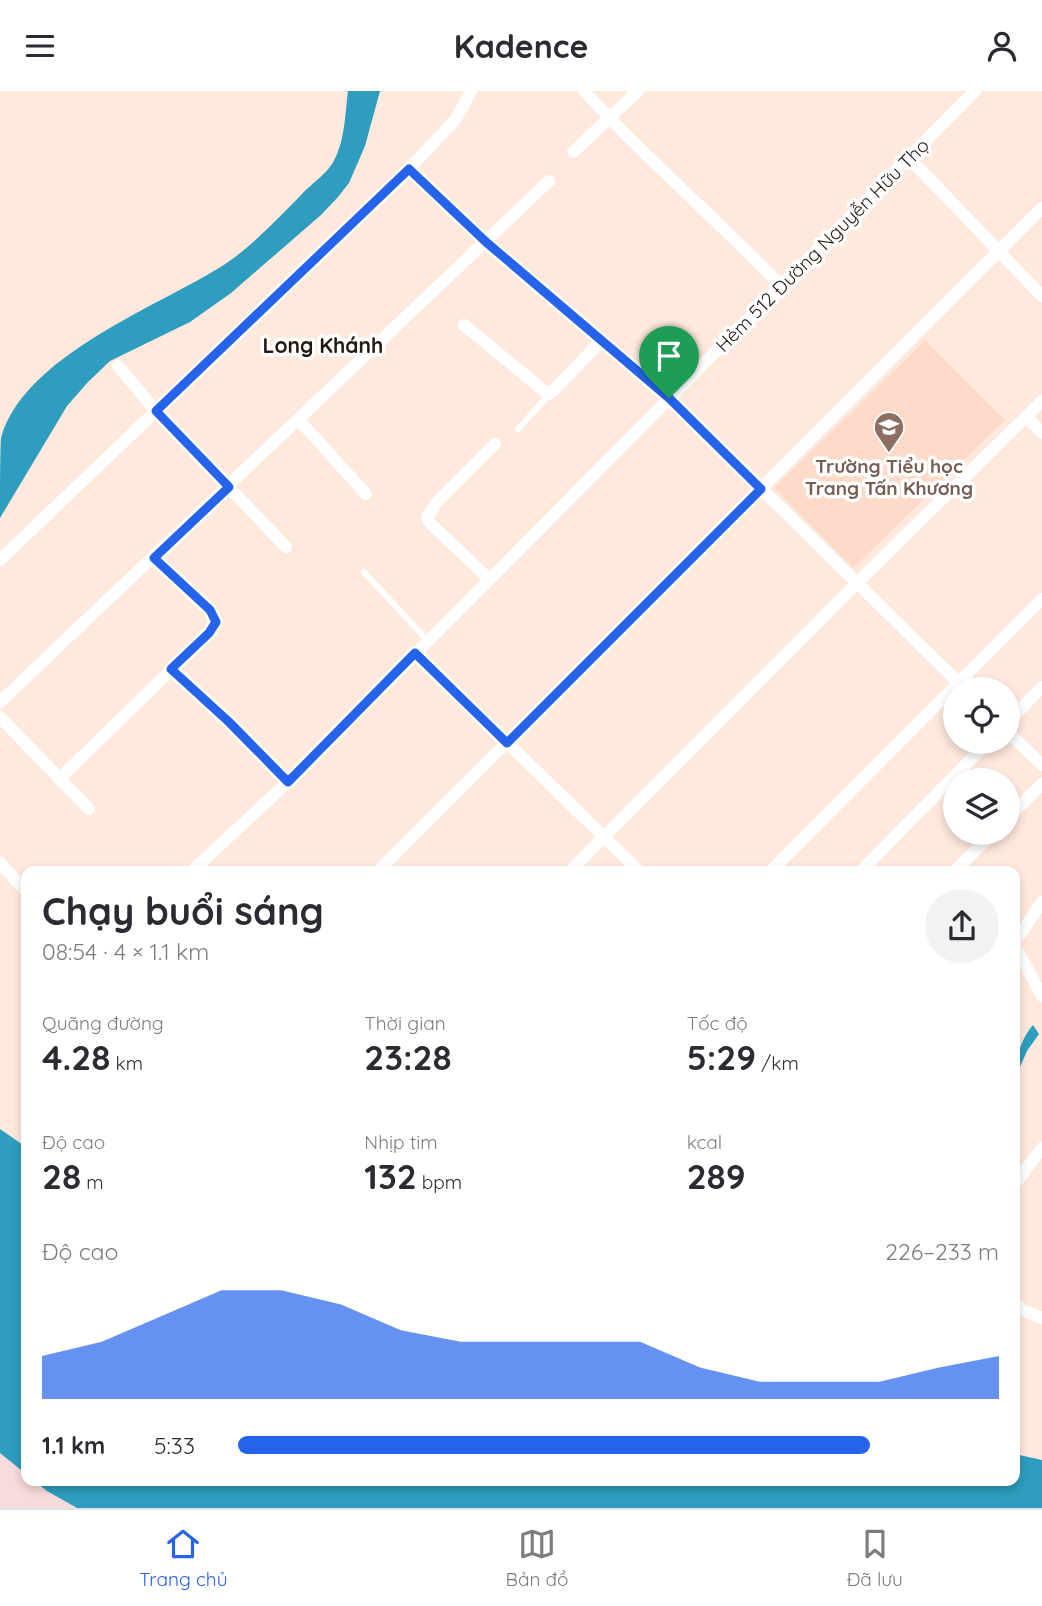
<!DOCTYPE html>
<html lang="vi">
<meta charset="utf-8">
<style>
body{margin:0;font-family:Quicksand,sans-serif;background:#f2f2f3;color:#2b2b33;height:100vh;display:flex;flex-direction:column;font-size:26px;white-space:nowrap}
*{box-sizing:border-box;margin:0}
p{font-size:23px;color:#7c7c81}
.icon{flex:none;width:38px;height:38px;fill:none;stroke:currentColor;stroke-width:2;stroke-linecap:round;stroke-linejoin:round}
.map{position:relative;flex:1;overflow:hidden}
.details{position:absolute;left:21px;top:775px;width:999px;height:620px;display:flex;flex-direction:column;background:#fff;border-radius:14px;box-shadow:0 4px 10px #0003}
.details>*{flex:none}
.fabs{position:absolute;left:943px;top:586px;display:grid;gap:14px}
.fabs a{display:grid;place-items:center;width:77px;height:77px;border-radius:50%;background:#fff;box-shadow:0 4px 10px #0003;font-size:35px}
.pin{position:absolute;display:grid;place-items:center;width:60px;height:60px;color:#fff;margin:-72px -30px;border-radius:50% 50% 50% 0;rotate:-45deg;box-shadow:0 0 7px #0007}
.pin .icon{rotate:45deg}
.round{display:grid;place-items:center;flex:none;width:74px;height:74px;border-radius:37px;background:#f2f2f3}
.head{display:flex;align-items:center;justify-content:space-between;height:119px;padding:0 21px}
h1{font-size:38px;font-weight:700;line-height:52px}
.figures{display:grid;grid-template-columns:repeat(3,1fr);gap:10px;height:119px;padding:7px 21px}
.figures div{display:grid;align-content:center}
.figures b{font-size:35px;font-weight:700}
.figures small{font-size:19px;font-weight:400}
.figures p{font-size:19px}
.chart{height:196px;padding:14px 21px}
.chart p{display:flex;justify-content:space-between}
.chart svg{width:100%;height:126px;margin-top:7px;fill:#2563eb;opacity:.7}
ul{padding:0 21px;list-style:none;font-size:23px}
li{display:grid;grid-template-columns:112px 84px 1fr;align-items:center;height:52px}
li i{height:18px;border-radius:9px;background:#2563eb}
header{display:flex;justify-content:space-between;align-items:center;height:91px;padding:0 21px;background:#fff;font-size:32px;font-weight:700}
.dock{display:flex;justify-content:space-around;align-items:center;height:98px;border-top:2px solid #e1e1e2;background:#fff;font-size:19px;color:#7c7c81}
.dock a{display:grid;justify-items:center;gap:4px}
.dock .active{color:#2563eb}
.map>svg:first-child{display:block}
.industrial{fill:#f8dcdd}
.built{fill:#fddbc8}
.water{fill:#2e9dbf}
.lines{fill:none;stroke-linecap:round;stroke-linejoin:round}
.lane{stroke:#fff;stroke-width:6}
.street{stroke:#fff;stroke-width:12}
.route-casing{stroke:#fff;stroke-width:14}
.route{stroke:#2563eb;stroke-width:9}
.labels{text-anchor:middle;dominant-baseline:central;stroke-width:7;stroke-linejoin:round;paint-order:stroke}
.street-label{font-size:19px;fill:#241811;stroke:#fff}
.education-label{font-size:19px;font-weight:bold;fill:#785e54;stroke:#fff}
.neighbourhood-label{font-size:21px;font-weight:bold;fill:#241811;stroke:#fff}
</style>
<header><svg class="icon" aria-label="menu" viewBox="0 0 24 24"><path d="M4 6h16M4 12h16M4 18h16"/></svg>Kadence<svg class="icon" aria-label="person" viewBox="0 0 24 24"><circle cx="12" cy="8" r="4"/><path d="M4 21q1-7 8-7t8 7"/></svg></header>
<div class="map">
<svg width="1042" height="1417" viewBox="0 0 1042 1417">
<rect width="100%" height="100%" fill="#ffe9dd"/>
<polygon class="industrial" points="0,1362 26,1383 26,1390 34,1390 47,1400 77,1417 0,1417"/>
<polygon class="built" points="925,249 1005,329 853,477 774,397"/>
<g class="water">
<path d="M 348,0 L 380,0 L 365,55 L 349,92 L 338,106 L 321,124 L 231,202 L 190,231 L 110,270 L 88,291 L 67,315 L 0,427 C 0,408 0,363 1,347 C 24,266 152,218 219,177 C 250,158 276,129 302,103 C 311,93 325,84 332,73 C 345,52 345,23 348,0 Z"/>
<path d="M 1033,934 L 1039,943 L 1027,960 L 1019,978 L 1018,1041 L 1015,1046 C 1015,1008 1007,965 1033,934 Z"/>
<polygon points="0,1038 26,1056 26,1383 0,1362"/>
<polygon points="1015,1363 1042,1369 1042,1417 77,1417 47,1400 34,1390 1015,1390"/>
</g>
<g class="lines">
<g class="lane">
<polyline points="518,338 550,303"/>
<polyline points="364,481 428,550"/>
</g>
<g class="street">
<path d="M 584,0 C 646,68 717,128 781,195"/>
<polyline points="573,61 638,0"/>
<polyline points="909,67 1042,205"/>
<polyline points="409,78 486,151 669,307 965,598"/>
<polyline points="464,234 548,303 553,300 602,249"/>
<polyline points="118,275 156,320 286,456"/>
<polyline points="1026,325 1042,342"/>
<polyline points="299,329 366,403"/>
<polyline points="0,469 409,78 456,28 471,0"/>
<polyline points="489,488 429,431 427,426 436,412 495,353"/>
<polyline points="415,562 639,780"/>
<polyline points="171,578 229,631 288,691"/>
<polyline points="0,611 549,90"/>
<polyline points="0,626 89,718"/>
<polyline points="1008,631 1042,596"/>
<polyline points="1008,641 1042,674"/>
<polyline points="59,688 209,542 216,531 210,519 154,466"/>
<polyline points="1008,727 1042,693"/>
<polyline points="0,772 26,800"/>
<polyline points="192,780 288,691 975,0"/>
<polyline points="378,780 1042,117"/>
<polyline points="570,780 856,493 1042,310"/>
<polyline points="771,780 1042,508"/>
<polyline points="861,780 988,651"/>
<polyline points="955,780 993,742"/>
<polyline points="1015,851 1042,811"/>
<polyline points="1015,855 1042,905"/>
<polyline points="1015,1093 1042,1057"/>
<polyline points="1015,1211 1022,1219 1042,1227"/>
</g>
</g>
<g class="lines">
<g class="route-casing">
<polygon id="route" points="409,78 486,151 669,307 761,398 507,652 415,562 288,691 229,631 171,578 209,542 216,531 210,519 154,467 229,396 156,320"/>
</g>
<use href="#route" class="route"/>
</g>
<defs>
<g id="school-pin" transform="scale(1.575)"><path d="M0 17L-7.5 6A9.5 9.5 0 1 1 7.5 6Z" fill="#8d6e63" stroke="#fff"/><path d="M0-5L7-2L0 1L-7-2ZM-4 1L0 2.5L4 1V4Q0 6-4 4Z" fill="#fff"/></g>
</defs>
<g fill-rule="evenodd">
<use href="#school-pin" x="889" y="336"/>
</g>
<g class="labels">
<g class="street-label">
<text transform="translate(822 154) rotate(-45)">Hẻm 512 Đường Nguyễn Hữu Thọ</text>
</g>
<g class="education-label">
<text x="889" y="375">Trường Tiểu học<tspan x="889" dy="22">Trang Tấn Khương</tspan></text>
</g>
<g class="neighbourhood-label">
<text x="323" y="254">Long Khánh</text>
</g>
</g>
</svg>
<div class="fabs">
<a><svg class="icon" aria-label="locate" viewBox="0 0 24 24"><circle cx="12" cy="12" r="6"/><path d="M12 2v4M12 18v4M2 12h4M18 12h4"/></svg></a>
<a><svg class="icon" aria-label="layers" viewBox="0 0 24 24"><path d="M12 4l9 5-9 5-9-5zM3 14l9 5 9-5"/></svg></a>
</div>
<div class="pin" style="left:669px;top:307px;background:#1e9e55"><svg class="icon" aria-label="arrive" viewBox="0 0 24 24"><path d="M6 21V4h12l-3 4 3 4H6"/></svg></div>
<section class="details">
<div class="head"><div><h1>Chạy buổi sáng</h1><p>08:54 · 4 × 1.1 km</p></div><a class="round"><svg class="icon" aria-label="share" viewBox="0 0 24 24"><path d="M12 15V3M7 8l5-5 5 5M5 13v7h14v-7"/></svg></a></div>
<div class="figures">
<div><p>Quãng đường</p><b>4.28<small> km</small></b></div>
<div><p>Thời gian</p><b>23:28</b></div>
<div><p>Tốc độ</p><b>5:29<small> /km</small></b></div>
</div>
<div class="figures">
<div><p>Độ cao</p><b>28<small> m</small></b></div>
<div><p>Nhịp tim</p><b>132<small> bpm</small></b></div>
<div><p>kcal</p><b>289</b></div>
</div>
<div class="chart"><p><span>Độ cao</span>226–233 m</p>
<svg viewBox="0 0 160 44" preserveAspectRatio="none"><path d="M0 44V29L10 24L20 15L30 6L40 6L50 11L60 20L70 24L80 24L90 24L100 24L110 33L120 38L130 38L140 38L150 33L160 29V44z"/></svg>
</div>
<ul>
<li><b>1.1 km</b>5:33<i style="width:83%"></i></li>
</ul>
</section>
</div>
<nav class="dock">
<a class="active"><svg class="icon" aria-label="home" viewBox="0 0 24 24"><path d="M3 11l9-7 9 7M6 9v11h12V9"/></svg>Trang chủ</a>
<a><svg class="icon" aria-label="map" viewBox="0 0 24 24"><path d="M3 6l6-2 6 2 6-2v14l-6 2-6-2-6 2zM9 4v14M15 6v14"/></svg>Bản đồ</a>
<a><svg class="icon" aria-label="saved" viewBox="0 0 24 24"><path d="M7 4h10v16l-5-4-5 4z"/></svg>Đã lưu</a>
</nav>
